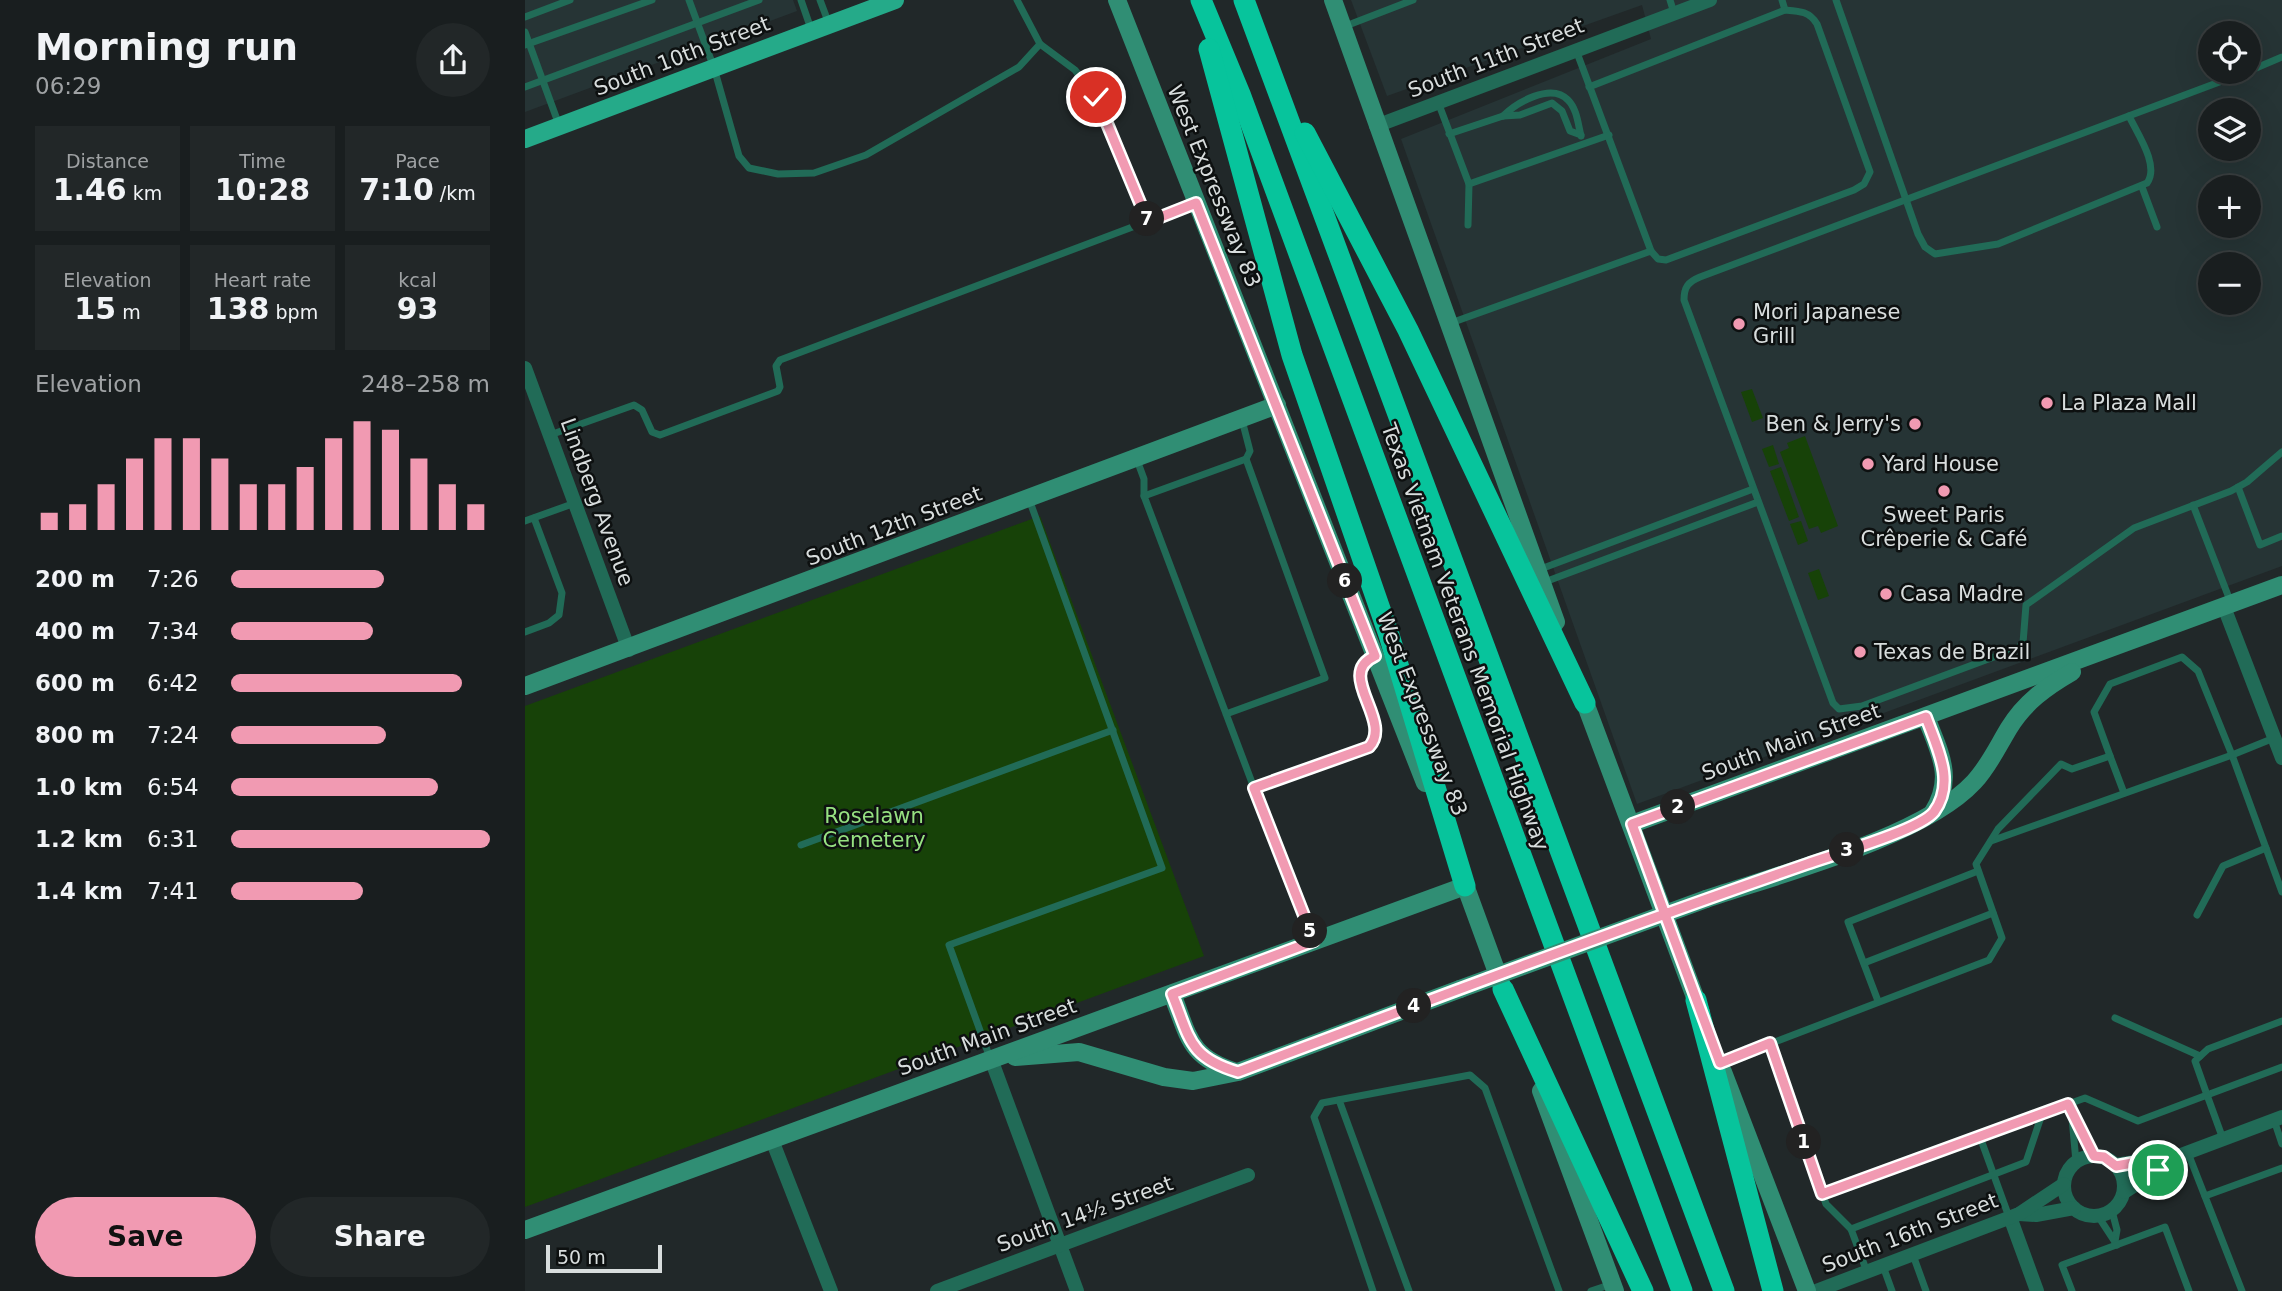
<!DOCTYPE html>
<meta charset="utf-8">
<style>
body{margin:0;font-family:"DejaVu Sans",sans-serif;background:#222728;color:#f1f3f6;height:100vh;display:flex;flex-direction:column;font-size:26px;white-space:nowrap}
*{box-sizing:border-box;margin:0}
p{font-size:23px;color:#9fa2a4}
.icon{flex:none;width:38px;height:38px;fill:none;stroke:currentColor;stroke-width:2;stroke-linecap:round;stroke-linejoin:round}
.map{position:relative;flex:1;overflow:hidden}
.drawer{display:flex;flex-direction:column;background:#191e1f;width:525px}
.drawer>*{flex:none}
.buttons{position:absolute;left:1673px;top:21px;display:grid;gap:14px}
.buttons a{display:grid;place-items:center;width:63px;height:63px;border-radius:50%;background:#191e1f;box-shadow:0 7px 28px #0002,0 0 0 2px #373c3d;font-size:35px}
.scale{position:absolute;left:21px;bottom:18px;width:116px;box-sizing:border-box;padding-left:7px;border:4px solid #d8dddd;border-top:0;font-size:19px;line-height:24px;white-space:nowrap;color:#d8dddd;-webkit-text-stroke:5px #0d1010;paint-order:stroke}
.pin{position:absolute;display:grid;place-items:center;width:60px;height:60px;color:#fff;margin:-30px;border:4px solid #fff;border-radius:50%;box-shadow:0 2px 7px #0007}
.km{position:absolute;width:35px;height:35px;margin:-18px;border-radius:50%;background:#222;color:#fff;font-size:19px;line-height:35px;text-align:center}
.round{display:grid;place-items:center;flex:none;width:74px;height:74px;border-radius:37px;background:#222728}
.summary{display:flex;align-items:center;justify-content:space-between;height:119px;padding:0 35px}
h1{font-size:38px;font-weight:700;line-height:52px}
.stats{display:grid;grid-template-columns:repeat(3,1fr);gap:10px;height:119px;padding:7px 35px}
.stats div{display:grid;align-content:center;border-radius:0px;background:#222728;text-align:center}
.stats b{font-size:30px;font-weight:700}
.stats small{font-size:19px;font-weight:400}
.stats p{font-size:19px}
.chart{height:196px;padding:14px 35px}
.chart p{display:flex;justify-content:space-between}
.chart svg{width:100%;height:126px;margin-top:7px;stroke:#f19ab2;stroke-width:6}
.button{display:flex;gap:14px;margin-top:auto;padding:14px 35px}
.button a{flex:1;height:80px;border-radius:42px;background:#f19ab2;color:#111;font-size:28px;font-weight:700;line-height:80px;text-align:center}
.button a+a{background:#222728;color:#f1f3f6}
ul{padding:0 35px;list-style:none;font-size:23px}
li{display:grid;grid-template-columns:112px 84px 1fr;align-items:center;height:52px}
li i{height:18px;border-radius:9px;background:#f19ab2}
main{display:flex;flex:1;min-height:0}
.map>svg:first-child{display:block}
.built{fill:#263435;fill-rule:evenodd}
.green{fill:#174208}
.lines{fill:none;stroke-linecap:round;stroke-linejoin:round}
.lane{stroke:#216b57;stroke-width:7}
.street{stroke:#216b57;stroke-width:14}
.secondary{stroke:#308e74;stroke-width:18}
.primary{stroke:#25aa89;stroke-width:18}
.highway{stroke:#07c49c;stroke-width:21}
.secondary-bridge{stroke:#308e74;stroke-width:18}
.route-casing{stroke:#fff;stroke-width:14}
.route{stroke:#f19ab2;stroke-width:9}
.poi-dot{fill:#f19ab2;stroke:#0d1010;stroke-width:2.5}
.labels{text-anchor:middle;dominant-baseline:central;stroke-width:5;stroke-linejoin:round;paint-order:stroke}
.street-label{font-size:21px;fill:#d8dddd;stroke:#0d1010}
.poi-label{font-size:21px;fill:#d8dddd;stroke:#0d1010;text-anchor:start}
.park-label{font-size:21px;fill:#96e181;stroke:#0d1010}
</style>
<main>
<section class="drawer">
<div class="summary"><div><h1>Morning run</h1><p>06:29</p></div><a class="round"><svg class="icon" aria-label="share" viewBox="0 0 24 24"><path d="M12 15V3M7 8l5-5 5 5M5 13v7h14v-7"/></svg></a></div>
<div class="stats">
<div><p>Distance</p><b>1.46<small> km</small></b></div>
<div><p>Time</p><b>10:28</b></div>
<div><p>Pace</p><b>7:10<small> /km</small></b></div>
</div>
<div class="stats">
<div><p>Elevation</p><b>15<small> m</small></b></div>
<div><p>Heart rate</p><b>138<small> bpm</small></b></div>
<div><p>kcal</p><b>93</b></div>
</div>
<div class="chart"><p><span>Elevation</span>248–258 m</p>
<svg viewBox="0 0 160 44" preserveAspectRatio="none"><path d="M5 44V38M15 44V35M25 44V28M35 44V19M45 44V12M55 44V12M65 44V19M75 44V28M85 44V28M95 44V22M105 44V12M115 44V6M125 44V9M135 44V19M145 44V28M155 44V35"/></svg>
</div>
<ul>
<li><b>200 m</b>7:26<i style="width:59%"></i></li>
<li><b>400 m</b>7:34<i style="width:55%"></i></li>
<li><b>600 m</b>6:42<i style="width:89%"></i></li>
<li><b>800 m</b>7:24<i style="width:60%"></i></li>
<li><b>1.0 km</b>6:54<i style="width:80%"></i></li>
<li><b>1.2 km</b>6:31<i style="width:100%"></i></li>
<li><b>1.4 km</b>7:41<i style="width:51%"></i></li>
</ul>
<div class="button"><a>Save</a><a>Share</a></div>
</section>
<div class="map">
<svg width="1757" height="1291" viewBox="0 0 1757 1291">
<rect width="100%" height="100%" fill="#212829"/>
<g class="built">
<polygon points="0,0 268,0 272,11 0,112"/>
<path d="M 826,0 L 1757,0 L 1757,566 L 1112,804 L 876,139 L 1126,39 L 1117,5 L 862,96 ZM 1685,33 L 1724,33 L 1724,72 L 1685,72 ZM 1685,110 L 1724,110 L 1724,149 L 1685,149 ZM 1685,187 L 1724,187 L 1724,226 L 1685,226 ZM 1685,264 L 1724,264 L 1724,303 L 1685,303 Z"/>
</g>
<g class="green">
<polygon points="1227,389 1238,418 1227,422 1216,392"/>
<polygon points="1280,436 1313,526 1296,533 1293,526 1284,529 1255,452 1264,448 1262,443"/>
<polygon points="1248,445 1254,464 1244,467 1237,449"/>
<polygon points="1256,467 1274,517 1264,521 1245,471"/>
<polygon points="515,516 679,956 0,1207 0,706"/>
<polygon points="1276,521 1283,541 1273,545 1265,524"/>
<polygon points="1294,569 1304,596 1293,600 1283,573"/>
</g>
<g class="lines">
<g class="lane">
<polyline points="164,0 189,68 214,156 224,168 253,174 289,173 341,155 494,67 515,44 492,0"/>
<polyline points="276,0 286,29"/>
<polyline points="295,0 304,24"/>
<polyline points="1145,0 1149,13"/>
<polyline points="1257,0 1260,10"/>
<path d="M 1311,0 L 1393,234 L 1400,247 L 1410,254 L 1473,244 L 1622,183 C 1635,166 1612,133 1604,116"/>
<polyline points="0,17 45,0"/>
<polyline points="818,27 888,0"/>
<polyline points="0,32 34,125"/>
<polyline points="515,44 550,70 571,97 623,221"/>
<polyline points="0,45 127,0"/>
<polyline points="1051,50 1126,251"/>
<polyline points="1724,71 1757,57"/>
<path d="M 1721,72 L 1175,277 C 1163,282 1159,287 1159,300 L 1308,703 L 1314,709 L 1337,706 L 1493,648 L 1498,643 L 1501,605 L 1609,528 L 1706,491 L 1722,482 L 1757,452"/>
<polyline points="0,87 234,0"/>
<polyline points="913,102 944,184 943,225"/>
<path d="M 978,116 C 991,103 1026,82 1043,100 C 1052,109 1053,124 1056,136"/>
<polyline points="924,134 978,116 995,115 1027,103 1037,111 1045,131 1056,135"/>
<polyline points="944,184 1084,135"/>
<polyline points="1617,187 1632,227"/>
<path d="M 923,324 L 1126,251 L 1133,259 L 1141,260 L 1329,190 L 1339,184 L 1345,172 L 1292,24 C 1284,11 1274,11 1260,10 L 1064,87"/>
<polyline points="717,420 725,451 721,459"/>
<polyline points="25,435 109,405 117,410 127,432 135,435 253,391 255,387 251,366 255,360 671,203"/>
<polyline points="612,460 619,479 619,496"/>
<polyline points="1713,487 1735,545 1757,536"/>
<polyline points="1668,505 1706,603"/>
<polyline points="0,521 50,503"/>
<polyline points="1013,570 1228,489"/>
<polyline points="1017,583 1233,502"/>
<polyline points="0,632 24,623 34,615 37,593 9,518"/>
<polyline points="701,714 800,678 721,459 619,496 729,788"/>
<polyline points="1585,756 1599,793"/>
<polyline points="1466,841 1707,755 1757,892"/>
<polyline points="276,845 588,730"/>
<polyline points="1672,915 1698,866 1741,848"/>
<path d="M 789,941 L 729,788 L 844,747 C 868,721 808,674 850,656"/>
<polyline points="1339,963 1468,913"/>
<polyline points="1353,1001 1323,922 1453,871"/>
<polyline points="1590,1018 1675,1056"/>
<polyline points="1757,1021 1683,1049 1670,1061 1682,1095 1757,1067"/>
<polyline points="1245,1043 1301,1204 1326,1229 1342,1272"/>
<polyline points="465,1058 424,945 637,868 504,499"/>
<polyline points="1195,1063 1464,960 1477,938 1451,864 1473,829 1536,764 1547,769 1585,756 1569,712 1585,684 1657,657 1673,671 1707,755 1749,738"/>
<polyline points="814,1100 884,1291"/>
<polyline points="1543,1104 1569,1156"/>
<polyline points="1547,1118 1551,1162"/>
<polyline points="1749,1120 1757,1144"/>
<polyline points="1455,1137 1484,1217"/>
<polyline points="1663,1153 1717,1291"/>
<polyline points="1297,1194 1560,1098 1613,1121 1682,1095 1698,1139"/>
<polyline points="1680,1196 1757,1168"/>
<polyline points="1587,1211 1592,1230 1590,1241"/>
<polyline points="1573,1216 1592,1245"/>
<polyline points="1326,1229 1501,1162 1517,1114"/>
<polyline points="1388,1255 1401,1291"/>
<polyline points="1358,1266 1367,1291"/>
<polyline points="848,1291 789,1117 797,1103 945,1075 960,1088 1034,1291"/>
<polyline points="1066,1291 1087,1284"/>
<polyline points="1547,1291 1537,1265 1640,1227 1664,1291"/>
</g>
<g class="street">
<polyline points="851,126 1185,0"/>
<polyline points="0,368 104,650"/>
<polyline points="1699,607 1757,758"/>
<polyline points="466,1059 552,1291"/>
<polyline points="247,1140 306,1291"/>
<circle cx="1569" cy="1186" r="30"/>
<polyline points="1591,1165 1629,1159 1640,1161 1757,1117"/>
<polyline points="1599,1192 1633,1170 1640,1161"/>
<polyline points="1494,1214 1511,1215 1549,1208"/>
<polyline points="1485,1217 1512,1291"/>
<polyline points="412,1291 723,1175"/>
<polyline points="1291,1291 1494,1214 1539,1184"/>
</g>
<g class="secondary">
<polyline points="592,0 900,783"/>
<polyline points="808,0 1031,622"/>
<polyline points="0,686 752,405"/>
<polyline points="1056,692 1176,1013"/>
<path d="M 1401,717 C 1414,752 1430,777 1408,812"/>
<polyline points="1107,824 1757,585"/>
<polyline points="936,874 978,989"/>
<path d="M 1181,899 C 1255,874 1398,837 1449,782 C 1464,766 1473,746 1484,728 C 1499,703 1521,687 1547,672"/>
<path d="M 647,994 C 664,1036 663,1057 711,1072"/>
<polyline points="490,1057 554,1052 639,1077 668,1081 713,1072 935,989"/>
<polyline points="1198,1072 1282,1291"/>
<polyline points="1016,1091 1090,1291"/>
<polyline points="0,1230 940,886"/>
</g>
<polyline class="primary" points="0,139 370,0"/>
<g class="highway">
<polyline points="676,0 715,94 1157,1291"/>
<polyline points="719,0 1199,1291"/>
<polyline points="684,49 767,355 864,635 940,886"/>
<polyline points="780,133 883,330 1060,703"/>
<polyline points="978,989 1118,1291"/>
<polyline points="1171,1000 1248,1291"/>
</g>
<polyline class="secondary-bridge" points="935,989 1181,899"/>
</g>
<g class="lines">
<g class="route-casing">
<path id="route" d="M 571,97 L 623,222 L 671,203 L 850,656 C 809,674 869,721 844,747 L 729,788 L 789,941 L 647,994 C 665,1038 663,1057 713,1072 C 902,1001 1091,930 1282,864 C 1307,855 1395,830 1409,812 C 1431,782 1412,748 1401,717 L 1107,824 C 1136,904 1165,983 1195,1063 L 1245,1043 L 1297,1194 L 1543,1104 L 1569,1156 L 1579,1157 L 1591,1166 L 1629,1159 L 1640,1161 L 1633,1170"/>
</g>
<use href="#route" class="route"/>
</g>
<g class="poi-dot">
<circle cx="1214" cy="324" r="7"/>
<circle cx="1522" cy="403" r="7"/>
<circle cx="1390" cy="424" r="7"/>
<circle cx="1343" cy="464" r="7"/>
<circle cx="1419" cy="491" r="7"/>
<circle cx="1361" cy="594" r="7"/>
<circle cx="1335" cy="652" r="7"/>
</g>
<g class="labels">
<g class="street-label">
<text transform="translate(157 56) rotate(-21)">South 10th Street</text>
<text transform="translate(971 58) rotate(-21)">South 11th Street</text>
<text transform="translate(689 186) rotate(68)">West Expressway 83</text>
<text transform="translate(72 502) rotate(70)">Lindberg Avenue</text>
<text transform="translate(369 526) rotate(-21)">South 12th Street</text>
<text transform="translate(940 637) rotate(70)">Texas Vietnam Veterans Memorial Highway</text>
<text transform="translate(897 714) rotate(69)">West Expressway 83</text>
<text transform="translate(1266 742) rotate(-20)">South Main Street</text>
<text transform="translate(462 1037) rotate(-20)">South Main Street</text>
<text transform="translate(560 1214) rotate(-20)">South 14½ Street</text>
<text transform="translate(1385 1233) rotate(-21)">South 16th Street</text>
</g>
<g class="poi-label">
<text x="1228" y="312">Mori Japanese<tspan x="1228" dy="24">Grill</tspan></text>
<text x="1536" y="403">La Plaza Mall</text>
<text x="1376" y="424" text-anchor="end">Ben &amp; Jerry's</text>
<text x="1357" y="464">Yard House</text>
<text x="1419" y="515" text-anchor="middle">Sweet Paris<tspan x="1419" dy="24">Crêperie &amp; Café</tspan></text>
<text x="1375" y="594">Casa Madre</text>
<text x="1349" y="652">Texas de Brazil</text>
</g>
<g class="park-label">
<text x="349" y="816">Roselawn<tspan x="349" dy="24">Cemetery</tspan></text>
</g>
</g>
</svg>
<div class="buttons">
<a><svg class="icon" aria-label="locate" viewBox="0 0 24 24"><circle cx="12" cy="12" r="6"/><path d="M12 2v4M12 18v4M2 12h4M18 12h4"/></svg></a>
<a><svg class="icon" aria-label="layers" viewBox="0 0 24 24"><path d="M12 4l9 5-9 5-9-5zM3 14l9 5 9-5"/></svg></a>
<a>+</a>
<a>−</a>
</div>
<div class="scale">50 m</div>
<div class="pin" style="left:1633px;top:1170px;background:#1e9e55"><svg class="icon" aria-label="arrive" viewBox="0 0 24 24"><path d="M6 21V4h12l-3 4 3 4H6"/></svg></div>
<div class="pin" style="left:571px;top:97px;background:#d93025"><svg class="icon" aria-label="check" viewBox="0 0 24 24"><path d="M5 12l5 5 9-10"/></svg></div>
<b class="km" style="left:1279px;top:1142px">1</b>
<b class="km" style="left:1153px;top:807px">2</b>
<b class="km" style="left:1322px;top:850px">3</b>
<b class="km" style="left:889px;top:1006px">4</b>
<b class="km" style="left:785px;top:931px">5</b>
<b class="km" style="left:820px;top:581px">6</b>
<b class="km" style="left:622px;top:219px">7</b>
</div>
</main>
